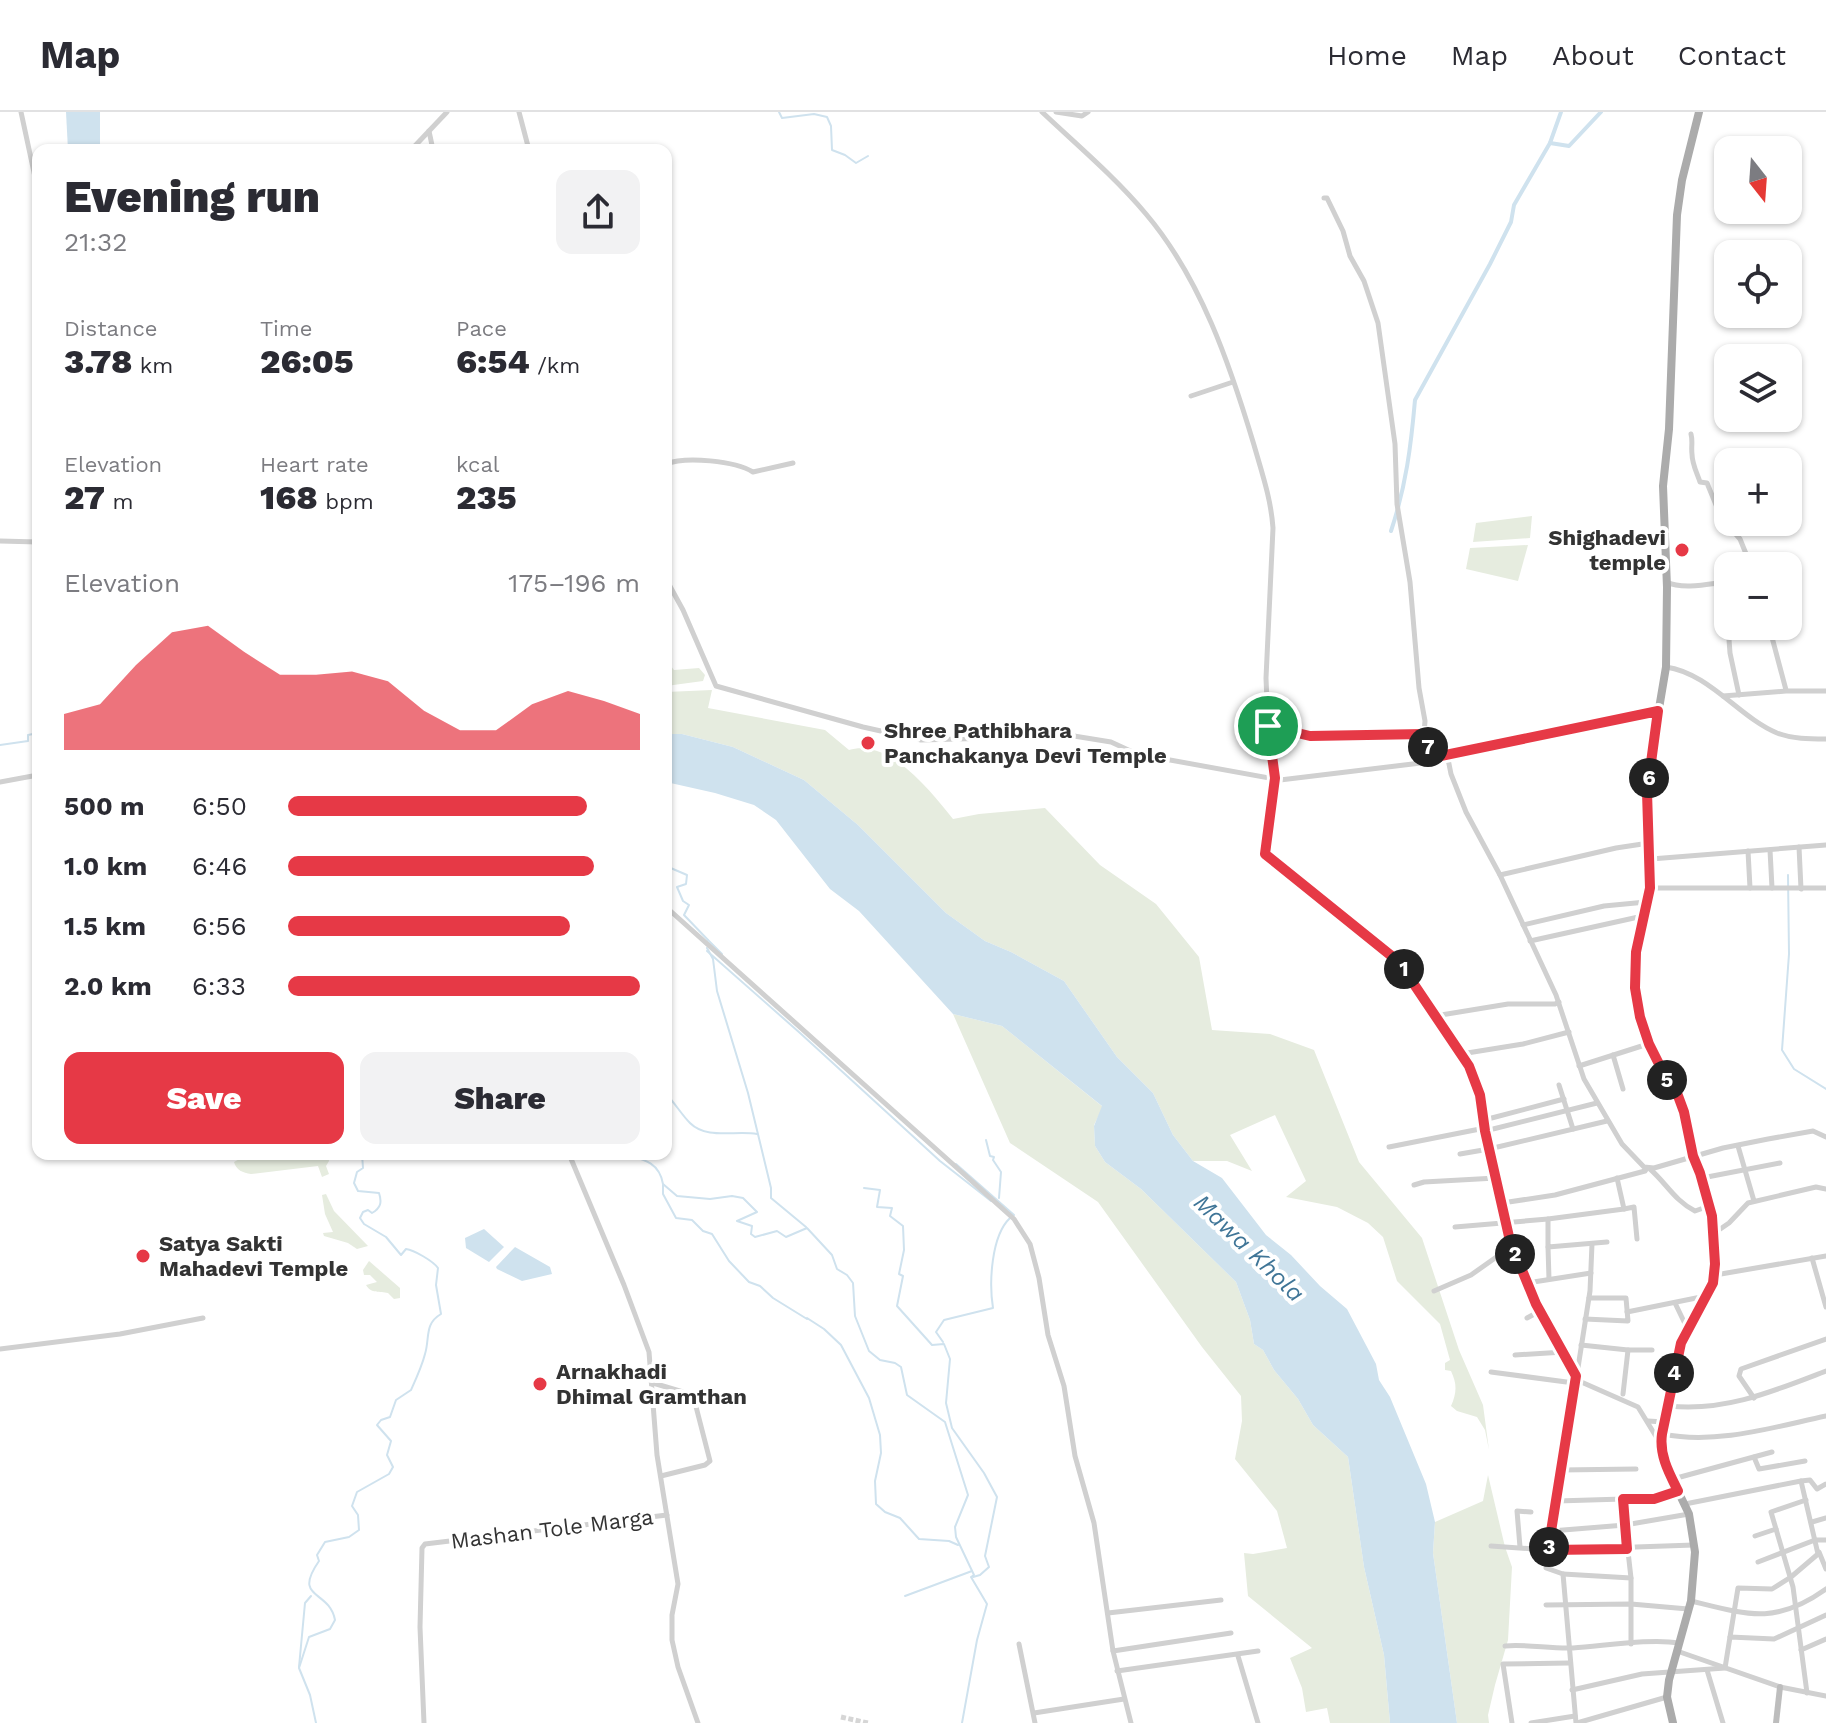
<!DOCTYPE html>
<meta charset="utf-8">
<style>
body{margin:0;font-family:"Work Sans",sans-serif;background:#f2f2f3;color:#2b2b33;height:100vh;display:flex;flex-direction:column;font-size:30px;white-space:nowrap}
*{box-sizing:border-box;margin:0}
p{font-size:26px;color:#7c7c81}
.icon{flex:none;width:44px;height:44px;fill:none;stroke:currentColor;stroke-width:2;stroke-linecap:round;stroke-linejoin:round}
.map{position:relative;flex:1;overflow:hidden}
.side{position:absolute;left:32px;top:32px;width:640px;height:1016px;display:flex;flex-direction:column;background:#fff;border-radius:16px;box-shadow:0 2px 6px #0004}
.side>*{flex:none}
.needle{width:52px;rotate:163deg}
.buttons{position:absolute;left:1714px;top:24px;display:grid;gap:16px}
.buttons a{display:grid;place-items:center;width:88px;height:88px;border-radius:16px;background:#fff;box-shadow:0 2px 6px #0004;font-size:40px}
.pin{position:absolute;display:grid;place-items:center;width:68px;height:68px;color:#fff;margin:-34px;border:4px solid #fff;border-radius:50%;box-shadow:0 2px 8px #0007}
.km{position:absolute;width:40px;height:40px;margin:-20px;border-radius:50%;background:#222;color:#fff;font-size:22px;line-height:40px;text-align:center}
.round{display:grid;place-items:center;flex:none;width:84px;height:84px;border-radius:16px;background:#f2f2f3}
.summary{display:flex;align-items:center;justify-content:space-between;height:136px;padding:0 32px}
h1{font-size:44px;font-weight:800;line-height:60px}
.metrics{display:grid;grid-template-columns:repeat(3,1fr);gap:12px;height:136px;padding:8px 32px}
.metrics div{display:grid;align-content:center}
.metrics b{font-size:34px;font-weight:800}
.metrics small{font-size:22px;font-weight:400}
.metrics p{font-size:22px}
.chart{height:224px;padding:16px 32px}
.chart p{display:flex;justify-content:space-between}
.chart svg{width:100%;height:144px;margin-top:8px;fill:#e63946;opacity:.7}
.primary-button{display:flex;gap:16px;margin-top:auto;padding:16px 32px}
.primary-button a{flex:1;height:92px;border-radius:16px;background:#e63946;color:#fff;font-size:32px;font-weight:800;line-height:92px;text-align:center}
.primary-button a+a{background:#f2f2f3;color:#2b2b33}
ul{padding:0 32px;list-style:none;font-size:26px}
li{display:grid;grid-template-columns:128px 96px 1fr;align-items:center;height:60px}
li i{height:20px;border-radius:10px;background:#e63946}
header{display:flex;align-items:center;gap:48px;box-sizing:border-box;height:112px;padding:0 40px;background:#fff;border-bottom:2px solid #e1e1e2}
header strong{font-size:38px}
nav{display:flex;gap:44px;margin-inline-start:auto;font-size:28px}
.map>svg:first-child{display:block}
.green{fill:#e6ecdf}
.water{fill:#cfe2ee}
.lines{fill:none;stroke-linecap:round;stroke-linejoin:round}
.stream{stroke:#cfe2ee;stroke-width:2}
.canal{stroke:#cfe2ee;stroke-width:4}
.street-tunnel{stroke:#d6d6d6;stroke-width:5;stroke-dasharray:5 2.5;stroke-linecap:butt}
.street{stroke:#d0d0d0;stroke-width:5}
.secondary{stroke:#bdbdbd;stroke-width:6}
.primary{stroke:#ababab;stroke-width:8}
.route-casing{stroke:#fff;stroke-width:16}
.route{stroke:#e63946;stroke-width:10}
.poi-dot{fill:#e63946;stroke:#fff;stroke-width:3}
.labels{text-anchor:middle;dominant-baseline:central;stroke-width:8;stroke-linejoin:round;paint-order:stroke}
.poi-label{font-size:22px;font-weight:bold;fill:#333;stroke:#fff;text-anchor:start}
.street-label{font-size:22px;fill:#333;stroke:#fff}
.water-label{font-size:24px;font-style:italic;fill:#3f7597;stroke:#fff}
</style>
<header>
<strong>Map</strong>
<nav><a>Home</a><a>Map</a><a>About</a><a>Contact</a></nav>
</header>
<div class="map">
<svg width="1826" height="1611" viewBox="0 0 1826 1611">
<rect width="100%" height="100%" fill="#fff"/>
<g class="green">
<polygon points="1532,404 1530,426 1473,430 1476,411"/>
<polygon points="1528,433 1518,469 1466,457 1470,436"/>
<polygon points="666,548 674,558 699,556 705,563 703,569 666,574"/>
<path d="M 712,578 L 708,596 L 825,618 L 849,638 C 890,626 931,680 953,707 L 979,702 L 1045,696 L 1100,753 L 1156,792 L 1199,845 L 1212,918 L 1270,922 L 1314,938 L 1359,1050 L 1422,1126 L 1459,1238 L 1483,1293 L 1489,1338 L 1485,1318 L 1477,1305 L 1457,1299 L 1451,1294 C 1457,1280 1457,1272 1451,1259 L 1445,1258 L 1445,1251 L 1450,1248 L 1440,1212 L 1397,1169 L 1383,1125 L 1368,1111 L 1337,1095 L 1286,1085 L 1306,1069 L 1275,1003 L 1230,1023 L 1252,1059 L 1227,1049 L 1193,1049 L 1173,1023 L 1153,981 L 1117,945 L 1064,869 L 1011,840 L 985,829 L 946,801 L 858,713 L 804,668 L 733,635 L 682,622 L 666,622 L 666,580 Z"/>
<polygon points="953,902 1002,914 1103,995 1094,1013 1095,1034 1105,1050 1141,1077 1236,1170 1250,1208 1254,1232 1263,1238 1274,1258 1298,1287 1313,1313 1348,1345 1364,1455 1384,1543 1390,1611 1330,1611 1327,1596 1306,1600 1302,1576 1290,1546 1312,1536 1248,1484 1244,1441 1253,1442 1287,1436 1277,1399 1235,1347 1242,1309 1241,1284 1202,1235 1098,1090 1010,1031"/>
<path d="M 262,1042 L 328,1042 L 329,1049 L 326,1054 L 329,1062 L 322,1065 L 318,1054 L 251,1062 C 243,1061 236,1058 234,1050 L 245,1044 Z"/>
<polygon points="326,1082 334,1099 368,1134 357,1137 348,1131 324,1124 323,1121 333,1120 325,1102 322,1083"/>
<path d="M 369,1149 L 400,1176 L 400,1186 L 394,1187 L 388,1181 C 380,1179 371,1182 366,1173 L 377,1170 L 370,1163 L 364,1163 L 363,1158 Z"/>
<polygon points="1488,1363 1505,1435 1512,1455 1508,1528 1495,1573 1488,1603 1489,1611 1457,1611 1433,1441 1435,1410 1483,1389"/>
</g>
<g class="water">
<polygon points="66,0 100,0 100,38 68,38"/>
<polygon points="666,622 682,622 733,635 804,668 858,713 946,801 985,829 1011,840 1064,869 1117,945 1153,981 1173,1023 1193,1049 1222,1066 1266,1123 1291,1143 1320,1174 1347,1197 1376,1252 1379,1268 1390,1285 1426,1372 1435,1410 1433,1441 1457,1611 1390,1611 1384,1543 1364,1455 1348,1345 1313,1313 1298,1287 1274,1258 1263,1238 1254,1232 1250,1208 1236,1170 1141,1077 1105,1050 1095,1034 1094,1014 1102,994 1002,914 953,902 859,799 830,777 776,708 754,693 715,681 666,670"/>
<polygon points="484,1117 504,1135 489,1150 466,1136 465,1126"/>
<polygon points="515,1135 550,1155 552,1162 522,1169 497,1157 496,1155"/>
</g>
<g class="lines">
<g class="stream">
<polyline points="779,0 782,6 814,2 827,5 831,14 832,38 845,43 856,51 868,44"/>
<polyline points="0,633 28,629 28,623 38,621"/>
<polyline points="666,754 687,763 686,772 677,775 683,789 689,793 684,803 708,828"/>
<polyline points="1788,763 1789,842 1782,938 1794,957 1826,977"/>
<polyline points="708,828 722,842"/>
<polyline points="707,836 713,847 717,879 748,981 771,1076 771,1086 806,1115"/>
<polyline points="707,839 800,921 940,1049 991,1089"/>
<path d="M 666,982 C 675,991 681,1002 690,1011 C 707,1028 736,1018 757,1022"/>
<polyline points="986,1028 990,1044 994,1045 993,1048 1001,1060 999,1086"/>
<path d="M 622,1042 C 640,1047 659,1048 663,1072 L 677,1084 L 710,1087 L 732,1084 L 743,1086 L 757,1100 L 737,1109 L 752,1114 L 751,1122 L 755,1125 L 777,1119 L 786,1125 L 807,1116 L 832,1143 L 837,1157 L 847,1163 L 853,1171 L 855,1204 L 869,1239 L 880,1248 L 895,1251 L 901,1255 L 907,1283 L 945,1310 L 968,1383 L 955,1415 L 956,1425 L 974,1463 L 971,1465 L 987,1492 L 977,1528 L 962,1611"/>
<polyline points="956,1052 1014,1103"/>
<polyline points="663,1073 663,1082 676,1106 692,1108 703,1119 712,1122 729,1149 749,1170 760,1174 773,1186 807,1207"/>
<polyline points="864,1076 880,1078 877,1095 892,1096 890,1104 903,1114 904,1138 899,1162 903,1164 897,1194 932,1233 944,1232 950,1247 946,1291 952,1316 984,1361 997,1385 985,1444 989,1455 980,1463 973,1465"/>
<polyline points="807,1206 824,1217 841,1233 869,1286 880,1323 881,1341 875,1369 876,1392 885,1400 900,1406 919,1427 949,1429 958,1433"/>
<path d="M 943,1230 L 936,1220 L 944,1208 L 993,1196 C 989,1171 991,1124 1010,1106"/>
<polyline points="905,1484 972,1459"/>
<polyline points="299,1555 305,1491 311,1484"/>
<path d="M 316,1611 L 310,1583 L 299,1556 L 309,1525 L 330,1517 L 335,1508 C 329,1477 292,1488 319,1449 L 317,1443 L 325,1430 L 349,1425 L 359,1418 L 358,1403 L 352,1394 L 357,1380 L 389,1362 L 393,1355 L 387,1343 L 391,1329 L 377,1313 L 381,1308 L 390,1305 L 396,1288 L 411,1278 C 416,1267 422,1254 425,1242 C 430,1226 424,1212 441,1202 L 436,1173 L 438,1156 C 433,1149 414,1138 406,1137 L 401,1143 L 386,1125 L 364,1112 L 360,1106 L 363,1100 L 368,1098 L 372,1101 C 381,1096 382,1090 379,1081 L 358,1079 L 354,1071 L 357,1060 L 363,1056 L 362,1042"/>
</g>
<g class="canal">
<polyline points="1550,31 1561,0"/>
<path d="M 1391,419 C 1406,374 1411,334 1415,288 L 1490,152 L 1511,110 L 1514,93 L 1550,31 L 1569,34 L 1601,0"/>
</g>
<polyline class="street-tunnel" points="841,1605 868,1611"/>
<g class="street">
<polyline points="21,0 38,79"/>
<polyline points="519,0 529,38"/>
<path d="M 1042,0 C 1077,33 1115,65 1146,102 C 1201,167 1230,253 1254,333 C 1262,361 1271,387 1273,416 L 1266,566 L 1268,614 L 1275,666 L 1265,742 L 1399,850 L 1425,889 L 1469,954 L 1480,983 L 1485,1019 L 1510,1129 L 1536,1192 L 1579,1269 L 1638,1295 L 1660,1331"/>
<polyline points="1056,0 1082,4 1088,0"/>
<polyline points="429,19 433,38"/>
<polyline points="411,38 447,0"/>
<polyline points="1324,86 1327,86 1343,119 1350,144 1364,169 1378,211 1395,332 1397,392 1410,470 1419,576 1425,609 1424,622"/>
<polyline points="1191,284 1233,270"/>
<path d="M 1691,322 C 1693,330 1691,334 1692,342 C 1692,352 1697,361 1700,370 L 1707,371 L 1721,405 L 1740,427 L 1751,454"/>
<path d="M 666,352 C 686,344 735,349 753,360 L 793,351"/>
<polyline points="0,429 38,430"/>
<polyline points="666,467 683,498 716,574 863,615 921,628 994,626 1037,618 1111,630 1137,642 1280,668 1429,650 1431,646"/>
<path d="M 1667,470 C 1682,478 1709,472 1726,470 L 1728,485"/>
<polyline points="1728,508 1728,510"/>
<polyline points="1728,514 1730,541 1739,583"/>
<polyline points="1769,514 1786,578"/>
<path d="M 1666,555 C 1709,561 1740,606 1777,621 C 1793,627 1809,627 1826,627"/>
<polyline points="1723,584 1786,579 1826,579"/>
<polyline points="1268,614 1310,624 1424,622 1431,646 1447,642 1451,662 1466,700 1500,763 1556,883 1584,967 1622,1032 1644,1055 1654,1056 1723,1036 1768,1027 1813,1019 1826,1025"/>
<polyline points="1447,642 1658,599"/>
<polyline points="0,670 38,663"/>
<polyline points="1799,735 1801,777"/>
<polyline points="1770,738 1772,776"/>
<polyline points="1748,739 1750,776"/>
<polyline points="1651,747 1826,733"/>
<polyline points="1500,763 1616,736 1649,731"/>
<polyline points="1651,776 1826,776"/>
<polyline points="666,795 1014,1107 1030,1132 1039,1166 1048,1223 1064,1274 1075,1344 1094,1411 1113,1539 1131,1611"/>
<polyline points="1523,813 1604,794 1646,790"/>
<polyline points="1530,829 1643,804"/>
<polyline points="1435,904 1508,892 1555,892 1559,890"/>
<polyline points="1461,942 1523,932 1569,920"/>
<polyline points="1613,943 1623,977"/>
<polyline points="1579,954 1648,932"/>
<polyline points="1559,973 1573,1017"/>
<polyline points="1484,1008 1564,987"/>
<polyline points="1485,1019 1597,991"/>
<polyline points="1738,1034 1754,1089"/>
<polyline points="1389,1035 1485,1016"/>
<polyline points="569,1042 624,1173 649,1240 657,1343 678,1472 672,1503 672,1528 678,1555 698,1611"/>
<polyline points="1460,1042 1489,1037 1607,1009"/>
<path d="M 1650,1057 C 1666,1071 1675,1089 1695,1099 L 1709,1094"/>
<polyline points="1702,1066 1780,1051"/>
<polyline points="1414,1073 1424,1070 1496,1066"/>
<polyline points="1502,1091 1555,1083 1645,1059 1647,1056"/>
<polyline points="1624,1097 1634,1095 1637,1127"/>
<polyline points="1455,1115 1548,1107"/>
<polyline points="1713,1122 1729,1111 1748,1091 1816,1075 1826,1077"/>
<polyline points="1607,1130 1548,1135 1548,1107 1624,1097 1617,1066"/>
<polyline points="1548,1135 1549,1167"/>
<polyline points="1812,1146 1826,1195"/>
<polyline points="1715,1163 1826,1144"/>
<polyline points="1527,1171 1591,1161"/>
<polyline points="1434,1179 1471,1163 1512,1134"/>
<polyline points="1675,1191 1688,1218"/>
<polyline points="1627,1200 1706,1184"/>
<polyline points="1527,1206 1540,1199"/>
<polyline points="1585,1207 1628,1209 1626,1186 1589,1186"/>
<polyline points="1581,1233 1628,1238 1623,1282"/>
<polyline points="0,1237 120,1222 203,1206"/>
<polyline points="1628,1238 1652,1238"/>
<polyline points="1515,1243 1564,1240"/>
<polyline points="1491,1260 1574,1271"/>
<polyline points="1577,1262 1590,1179 1592,1132"/>
<polyline points="653,1271 693,1283 710,1349 705,1353 661,1364"/>
<polyline points="1573,1273 1546,1456 1563,1462 1631,1466"/>
<polyline points="1754,1286 1739,1264 1741,1257 1826,1227"/>
<path d="M 1669,1294 C 1725,1300 1774,1279 1826,1259"/>
<polyline points="1648,1309 1664,1310"/>
<path d="M 1663,1322 C 1716,1333 1774,1315 1826,1304"/>
<polyline points="1754,1345 1759,1357 1805,1349"/>
<polyline points="1561,1358 1636,1357"/>
<polyline points="1673,1367 1772,1340"/>
<polyline points="1801,1369 1810,1368 1817,1377 1826,1372"/>
<polyline points="1623,1387 1654,1387 1677,1380"/>
<polyline points="1806,1388 1771,1400 1793,1475 1807,1581"/>
<polyline points="1685,1392 1801,1369 1818,1442 1791,1465 1772,1477 1738,1476 1730,1525"/>
<polyline points="1812,1410 1826,1406"/>
<polyline points="1551,1419 1625,1413 1623,1387 1557,1389"/>
<polyline points="1755,1424 1776,1417"/>
<polyline points="1491,1434 1548,1438 1694,1433"/>
<polyline points="1520,1435 1517,1399 1531,1400"/>
<polyline points="1819,1440 1826,1457"/>
<polyline points="1758,1450 1815,1428 1826,1428"/>
<polyline points="1563,1462 1576,1611"/>
<path d="M 1691,1489 C 1748,1503 1776,1513 1826,1477"/>
<polyline points="1546,1493 1631,1492 1688,1497"/>
<polyline points="1108,1501 1221,1488"/>
<polyline points="1019,1532 1035,1611"/>
<polyline points="1631,1532 1631,1466 1625,1413 1689,1402"/>
<path d="M 1505,1534 C 1528,1532 1550,1537 1573,1536 C 1604,1534 1651,1526 1679,1531"/>
<polyline points="1801,1538 1826,1527"/>
<polyline points="1113,1539 1231,1521"/>
<polyline points="1677,1539 1780,1575 1826,1584"/>
<polyline points="1238,1544 1258,1611"/>
<polyline points="1707,1558 1723,1611"/>
<polyline points="1117,1559 1258,1539"/>
<polyline points="1572,1578 1642,1562 1725,1556 1730,1525 1774,1527 1826,1503"/>
<polyline points="1034,1601 1124,1587"/>
<polyline points="424,1611 420,1515 422,1436 425,1432 667,1403"/>
<polyline points="1512,1611 1503,1552 1569,1551"/>
<polyline points="1531,1611 1575,1604"/>
<polyline points="1577,1611 1667,1585"/>
</g>
<polyline class="secondary" points="1776,1611 1780,1575"/>
<polyline class="primary" points="1673,1611 1667,1585 1669,1568 1691,1489 1695,1440 1689,1402 1664,1350 1661,1332 1681,1231 1713,1171 1715,1152 1712,1104 1700,1061 1693,1044 1684,1000 1677,981 1669,972 1649,932 1637,893 1635,872 1636,840 1650,776 1647,680 1649,656 1666,555 1667,475 1663,374 1669,317 1677,103 1682,68 1699,0"/>
</g>
<g class="lines">
<g class="route-casing">
<path id="route" d="M 1658,599 L 1647,680 L 1650,776 L 1636,840 L 1635,876 L 1640,905 L 1649,932 L 1669,972 L 1677,981 L 1684,1000 L 1693,1044 L 1700,1061 L 1712,1104 L 1715,1152 L 1713,1171 L 1681,1231 L 1662,1322 C 1659,1343 1669,1361 1678,1379 L 1654,1387 L 1623,1387 L 1627,1437 L 1548,1438 L 1576,1264 L 1536,1192 L 1510,1129 L 1485,1019 L 1480,983 L 1469,954 L 1399,850 L 1265,742 L 1275,666 L 1268,614 L 1310,624 L 1424,622 L 1431,646 Z"/>
</g>
<use href="#route" class="route"/>
</g>
<g class="poi-dot">
<circle cx="1682" cy="438" r="8"/>
<circle cx="868" cy="631" r="8"/>
<circle cx="143" cy="1144" r="8"/>
<circle cx="540" cy="1272" r="8"/>
</g>
<g class="labels">
<g class="poi-label">
<text x="1666" y="425" text-anchor="end">Shighadevi<tspan x="1666" dy="25">temple</tspan></text>
<text x="884" y="618">Shree Pathibhara<tspan x="884" dy="25">Panchakanya Devi Temple</tspan></text>
<text x="159" y="1131">Satya Sakti<tspan x="159" dy="25">Mahadevi Temple</tspan></text>
<text x="556" y="1259">Arnakhadi<tspan x="556" dy="25">Dhimal Gramthan</tspan></text>
</g>
<g class="street-label">
<text transform="translate(552 1417) rotate(-7)">Mashan Tole Marga</text>
</g>
<g class="water-label">
<text transform="translate(1249 1136) rotate(44)">Mawa Khola</text>
</g>
</g>
</svg>
<div class="buttons">
<a><svg class="needle" viewBox="-14 -14 28 28"><path d="M0-13l5 13h-10z" fill="#e53935"/><path d="M0 13l5-13h-10z" fill="#7c7c81"/></svg></a>
<a><svg class="icon" aria-label="locate" viewBox="0 0 24 24"><circle cx="12" cy="12" r="6"/><path d="M12 2v4M12 18v4M2 12h4M18 12h4"/></svg></a>
<a><svg class="icon" aria-label="layers" viewBox="0 0 24 24"><path d="M12 4l9 5-9 5-9-5zM3 14l9 5 9-5"/></svg></a>
<a>+</a>
<a>−</a>
</div>
<div class="pin" style="left:1268px;top:614px;background:#1e9e55"><svg class="icon" aria-label="arrive" viewBox="0 0 24 24"><path d="M6 21V4h12l-3 4 3 4H6"/></svg></div>
<b class="km" style="left:1404px;top:857px">1</b>
<b class="km" style="left:1515px;top:1142px">2</b>
<b class="km" style="left:1549px;top:1435px">3</b>
<b class="km" style="left:1674px;top:1261px">4</b>
<b class="km" style="left:1667px;top:968px">5</b>
<b class="km" style="left:1649px;top:666px">6</b>
<b class="km" style="left:1428px;top:635px">7</b>
<section class="side">
<div class="summary"><div><h1>Evening run</h1><p>21:32</p></div><a class="round"><svg class="icon" aria-label="share" viewBox="0 0 24 24"><path d="M12 15V3M7 8l5-5 5 5M5 13v7h14v-7"/></svg></a></div>
<div class="metrics">
<div><p>Distance</p><b>3.78<small> km</small></b></div>
<div><p>Time</p><b>26:05</b></div>
<div><p>Pace</p><b>6:54<small> /km</small></b></div>
</div>
<div class="metrics">
<div><p>Elevation</p><b>27<small> m</small></b></div>
<div><p>Heart rate</p><b>168<small> bpm</small></b></div>
<div><p>kcal</p><b>235</b></div>
</div>
<div class="chart"><p><span>Elevation</span>175–196 m</p>
<svg viewBox="0 0 160 44" preserveAspectRatio="none"><path d="M0 44V33L10 30L20 18L30 8L40 6L50 14L60 21L70 21L80 20L90 23L100 32L110 38L120 38L130 30L140 26L150 29L160 33V44z"/></svg>
</div>
<ul>
<li><b>500 m</b>6:50<i style="width:85%"></i></li>
<li><b>1.0 km</b>6:46<i style="width:87%"></i></li>
<li><b>1.5 km</b>6:56<i style="width:80%"></i></li>
<li><b>2.0 km</b>6:33<i style="width:100%"></i></li>
</ul>
<div class="primary-button"><a>Save</a><a>Share</a></div>
</section>
</div>
